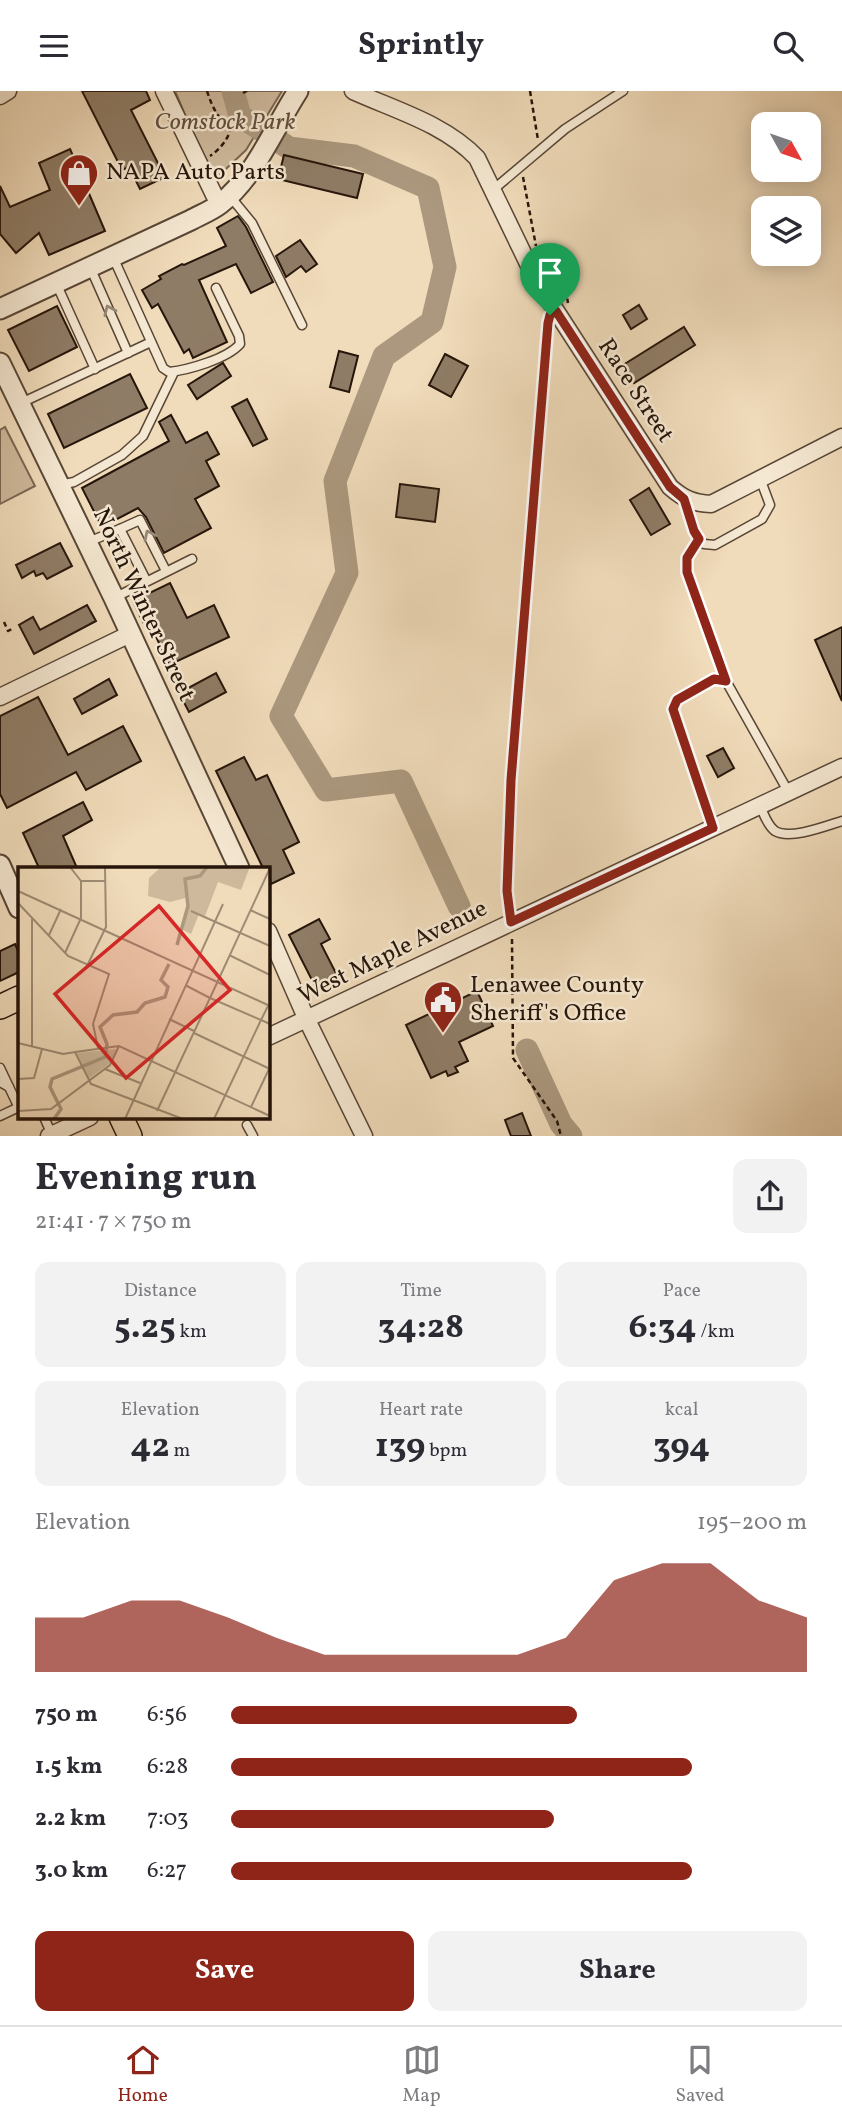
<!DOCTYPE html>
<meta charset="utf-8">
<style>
body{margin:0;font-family:Vollkorn,serif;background:#f2f2f3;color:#2b2b33;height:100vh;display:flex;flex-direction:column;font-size:26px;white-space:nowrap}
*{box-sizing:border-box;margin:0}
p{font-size:23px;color:#7c7c81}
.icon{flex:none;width:38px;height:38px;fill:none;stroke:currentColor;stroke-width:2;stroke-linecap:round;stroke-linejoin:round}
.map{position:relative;height:1045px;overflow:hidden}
.sheet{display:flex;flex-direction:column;background:#fff;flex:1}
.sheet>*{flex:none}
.needle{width:46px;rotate:130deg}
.buttons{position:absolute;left:751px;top:21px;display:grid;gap:14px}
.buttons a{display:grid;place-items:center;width:70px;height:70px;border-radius:14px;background:#fff;box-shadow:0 4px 18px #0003;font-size:35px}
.pin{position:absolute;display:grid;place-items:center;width:60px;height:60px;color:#fff;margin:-72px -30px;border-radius:50% 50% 50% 0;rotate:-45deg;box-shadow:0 0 7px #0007}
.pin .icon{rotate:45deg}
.round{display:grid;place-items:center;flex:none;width:74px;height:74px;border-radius:14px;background:#f2f2f3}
.overview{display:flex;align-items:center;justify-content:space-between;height:119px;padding:0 35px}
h1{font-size:38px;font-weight:700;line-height:52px}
.figures{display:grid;grid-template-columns:repeat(3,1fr);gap:10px;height:119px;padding:7px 35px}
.figures div{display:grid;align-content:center;border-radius:14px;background:#f2f2f3;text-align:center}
.figures b{font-size:35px;font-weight:700}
.figures small{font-size:19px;font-weight:400}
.figures p{font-size:19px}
.chart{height:196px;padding:14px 35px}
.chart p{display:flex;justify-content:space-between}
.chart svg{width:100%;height:126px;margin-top:7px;fill:#8f2418;opacity:.7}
.action{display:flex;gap:14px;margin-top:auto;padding:14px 35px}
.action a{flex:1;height:80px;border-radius:14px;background:#8f2418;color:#fff;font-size:28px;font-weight:700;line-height:80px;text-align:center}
.action a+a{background:#f2f2f3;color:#2b2b33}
ul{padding:0 35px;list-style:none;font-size:23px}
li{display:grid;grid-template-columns:112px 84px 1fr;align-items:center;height:52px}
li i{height:18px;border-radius:9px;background:#8f2418}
header{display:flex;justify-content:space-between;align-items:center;height:91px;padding:0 35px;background:#fff;font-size:32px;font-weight:700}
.tab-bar{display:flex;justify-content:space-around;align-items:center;height:98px;border-top:2px solid #e1e1e2;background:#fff;font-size:19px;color:#7c7c81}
.tab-bar a{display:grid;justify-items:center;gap:4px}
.tab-bar .current{color:#8f2418}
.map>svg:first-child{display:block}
.green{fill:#ceb99c;stroke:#7a6753;stroke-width:2}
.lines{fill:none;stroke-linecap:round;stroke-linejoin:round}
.river{stroke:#ab987e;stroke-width:23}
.building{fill:#8f7c66;stroke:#26150a;stroke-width:2}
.service-casing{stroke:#584636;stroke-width:11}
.minor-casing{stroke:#584636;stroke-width:19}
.tertiary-casing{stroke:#584636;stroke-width:23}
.primary-casing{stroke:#26150a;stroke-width:26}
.path{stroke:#26150a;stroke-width:2.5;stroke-dasharray:5 3.5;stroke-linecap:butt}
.service{stroke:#f5e8d2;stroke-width:8}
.minor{stroke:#f5e8d2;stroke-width:16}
.tertiary{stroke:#f5e8d2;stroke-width:19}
.primary{stroke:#f0dbba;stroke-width:23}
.oneway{stroke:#988978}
.route-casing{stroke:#fff;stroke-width:14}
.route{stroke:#8f2418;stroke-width:9}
.labels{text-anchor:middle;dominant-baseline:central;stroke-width:5;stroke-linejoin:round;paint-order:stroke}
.park-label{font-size:24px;font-style:italic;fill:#614e3d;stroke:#f5e8d2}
.poi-label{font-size:24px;fill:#26150a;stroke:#f5e8d2;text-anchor:start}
.street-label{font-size:24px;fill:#26150a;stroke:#f5e8d2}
.inset-river{fill:none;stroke:#ab987e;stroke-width:3.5}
.inset-road{fill:none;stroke:#9f8c74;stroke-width:2}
.view{fill:#d62828;fill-opacity:0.15;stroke:#d62828;stroke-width:3.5}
.inset-edge{fill:none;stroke:#26150a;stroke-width:3.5}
</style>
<header><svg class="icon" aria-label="menu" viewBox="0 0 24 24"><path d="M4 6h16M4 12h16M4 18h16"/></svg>Sprintly<svg class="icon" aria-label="search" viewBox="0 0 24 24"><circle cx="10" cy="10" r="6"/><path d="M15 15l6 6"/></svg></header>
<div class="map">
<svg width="842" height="1045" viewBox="0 0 842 1045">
<rect width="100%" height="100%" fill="#f0dbba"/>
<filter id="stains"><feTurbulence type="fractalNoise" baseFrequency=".00286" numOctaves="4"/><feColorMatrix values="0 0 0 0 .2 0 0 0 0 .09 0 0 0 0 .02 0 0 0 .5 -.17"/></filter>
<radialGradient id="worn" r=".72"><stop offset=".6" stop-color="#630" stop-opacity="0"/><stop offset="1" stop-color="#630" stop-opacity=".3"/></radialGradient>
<g class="green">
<polygon points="175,0 282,0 246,59 213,90"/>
<polygon points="5,336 35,395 0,413 0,339"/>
</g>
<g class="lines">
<g class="river">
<polyline points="233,0 240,25 289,57 354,65 428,97 445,176 432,231 384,265 335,390 347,482 281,625 326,699 401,690 459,815"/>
<polyline points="527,959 561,1033 571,1045"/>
</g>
</g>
<g class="building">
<polygon points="82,0 146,0 150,9 131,19 165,86 140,98 129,76 122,79"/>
<polygon points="70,58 105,140 49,164 39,142 16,162 0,143 0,95 10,116 50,99 39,72"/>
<polygon points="284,64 363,83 357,107 278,88"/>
<polygon points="238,125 246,136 273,191 251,202 236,173 199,189 227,251 193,267 189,258 184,262 158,213 152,217 142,199 161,188 159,185 182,173 184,174 226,155 217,137"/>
<polygon points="300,149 317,173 306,181 301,175 286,186 276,165"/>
<polygon points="639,214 647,228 631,238 623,224"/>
<polygon points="57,215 77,256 29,280 8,239"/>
<polygon points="684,236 695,254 634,292 623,274"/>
<polygon points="339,260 358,265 349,301 330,296"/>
<polygon points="445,263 468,275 451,306 429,294"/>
<polygon points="223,272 231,285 197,308 188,294"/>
<polygon points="130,283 147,317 64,357 48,323"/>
<polygon points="247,308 267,348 253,355 232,316"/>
<polygon points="171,324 186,352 207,341 219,363 206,370 219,395 195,408 211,437 164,462 146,426 138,417 102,436 82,397 169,350 159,331"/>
<polygon points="400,393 439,398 435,431 396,426"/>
<polygon points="649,397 670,433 651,444 630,409"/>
<polygon points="60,452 72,475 47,488 43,482 36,485 34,480 22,487 16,474"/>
<polygon points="170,492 187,527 214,514 229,546 169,574 148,528 143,531 133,510"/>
<polygon points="87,514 96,530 34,563 19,534 33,526 40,539"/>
<polygon points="842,536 842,610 815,549"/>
<polygon points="216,582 226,601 189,621 179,602"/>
<polygon points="109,588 117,604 82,623 74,608"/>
<polygon points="38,606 68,664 123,635 141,670 86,699 76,681 7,717 0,703 0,625"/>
<polygon points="723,657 734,677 718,686 707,665"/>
<polygon points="244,666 256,689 267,684 299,751 283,759 294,782 271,793 268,777 263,777 216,680"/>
<polygon points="83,711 92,729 63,745 77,777 39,777 23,742"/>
<polygon points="319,828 330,848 321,853 339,888 317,899 289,844"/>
<polygon points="15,853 19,862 19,881 0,890 0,860"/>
<polygon points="477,900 493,935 459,951 468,970 455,976 458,981 448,985 446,980 431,987 406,934"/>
<polygon points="522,1022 531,1045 511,1045 505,1029"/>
</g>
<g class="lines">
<g class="service-casing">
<g id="service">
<polyline points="494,98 565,38 623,0"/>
<polyline points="229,104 252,132 302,234"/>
<path d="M 113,166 L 163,277 L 169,281 C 188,279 227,268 240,253 L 239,245 L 216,197"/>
<polyline points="90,176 128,262"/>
<polyline points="56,192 95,278"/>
<polyline points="21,312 151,251"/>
<polyline points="60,394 74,391 122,364 143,345 174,281"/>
<polyline points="684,408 694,440 699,448 704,453 715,454 762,428 770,414 761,390"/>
<polyline points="120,438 140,429 166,480"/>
<polyline points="699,448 687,467 687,481 726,590"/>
<polyline points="88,451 120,438 146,489"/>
<polyline points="114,507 192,468"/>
<path d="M 760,715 C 764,723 767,734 775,740 C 790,749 826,735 842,730"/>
<polyline points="713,737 673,618 677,609 714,588 726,590 789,702"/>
<polyline points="0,977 9,996"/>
<polyline points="0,991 9,996 19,1017"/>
<polyline points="0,1025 19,1016"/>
<polyline points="44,1026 52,1044"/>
<polyline points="247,1034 253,1045"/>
</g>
</g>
<g class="minor-casing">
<g id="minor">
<polyline points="164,0 219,114"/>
<path d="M 353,0 C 395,19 445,33 477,67 L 536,189 L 670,396 C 684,408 693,412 711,413 L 842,346"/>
<polyline points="0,5 8,0"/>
<polyline points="0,606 130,543"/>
<polyline points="268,840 307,929 364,1045"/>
<polyline points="268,946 842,676"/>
<polyline points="49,1045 90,1026"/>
</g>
</g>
<g class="tertiary-casing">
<g id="tertiary">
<path d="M 0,218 L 191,129 C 200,124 211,120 220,113 C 255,86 274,37 298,0"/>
<polyline points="0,272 114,507 239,777"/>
<polyline points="0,774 19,817"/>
</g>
</g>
<g class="primary-casing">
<g id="primary">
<polyline points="0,916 19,907"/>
<polyline points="121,1026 130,1045"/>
</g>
</g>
<g class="path">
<path d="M 207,0 C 212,16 218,27 230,39 C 228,49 218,60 210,65"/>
<polyline points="530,0 538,49"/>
<polyline points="243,2 247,0"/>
<polyline points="523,86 536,155"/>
<polyline points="541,164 567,206 568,212"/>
<polyline points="4,531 8,540 12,538"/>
<polyline points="509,817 507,800 511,689 548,233"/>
<polyline points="512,848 513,967 557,1030 561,1045"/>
</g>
<use href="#service" class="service"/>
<use href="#minor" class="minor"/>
<use href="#tertiary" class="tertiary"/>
<use href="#primary" class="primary"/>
</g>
<defs><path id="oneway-chevron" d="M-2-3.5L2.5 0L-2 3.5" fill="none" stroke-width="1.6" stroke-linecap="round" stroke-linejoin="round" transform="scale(1.75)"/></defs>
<g class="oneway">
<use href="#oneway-chevron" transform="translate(109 219) rotate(-114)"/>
<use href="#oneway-chevron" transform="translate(149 444) rotate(-116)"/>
</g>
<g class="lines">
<g class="route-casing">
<polygon id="route" points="556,220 670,396 684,408 694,440 699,448 687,467 687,481 726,590 714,588 677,609 673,618 713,737 511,831 507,800 511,689 548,232 550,224"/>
</g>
<use href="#route" class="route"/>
</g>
<defs>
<g id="shop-pin" transform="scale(2.0125)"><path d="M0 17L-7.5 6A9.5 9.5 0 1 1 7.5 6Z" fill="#8f2418" stroke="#f5e8d2"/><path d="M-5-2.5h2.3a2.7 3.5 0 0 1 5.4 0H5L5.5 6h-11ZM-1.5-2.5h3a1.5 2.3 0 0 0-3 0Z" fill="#fff"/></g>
<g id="civic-pin" transform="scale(2.0125)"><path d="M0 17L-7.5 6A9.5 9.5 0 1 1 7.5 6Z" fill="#8f2418" stroke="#f5e8d2"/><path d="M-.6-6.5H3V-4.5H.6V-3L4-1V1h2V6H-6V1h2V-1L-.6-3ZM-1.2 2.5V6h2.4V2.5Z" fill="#fff"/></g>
</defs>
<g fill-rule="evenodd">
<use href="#shop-pin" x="79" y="82"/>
<use href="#civic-pin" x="443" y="909"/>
</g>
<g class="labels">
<g class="park-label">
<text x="225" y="32">Comstock Park</text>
</g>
<g class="poi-label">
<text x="106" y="82">NAPA Auto Parts</text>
<text x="470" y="895">Lenawee County<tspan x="470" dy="28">Sheriff's Office</tspan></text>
</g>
<g class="street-label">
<text transform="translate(635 300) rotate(57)">Race Street</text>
<text transform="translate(143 514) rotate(65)">North Winter Street</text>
<text transform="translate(393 862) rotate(-26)">West Maple Avenue</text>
</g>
</g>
<g transform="translate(18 776)">
<rect width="252" height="252" fill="#f0dbba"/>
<path d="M 143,0 L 230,0 L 231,2 L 223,23 L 200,15 L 187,49 L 181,47 L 173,67 L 163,62 L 171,30 L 152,35 L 130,29 L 131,11 ZM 99,182 L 91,197 L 70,212 L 59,186 Z" fill="#ceb99c"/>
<path class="inset-river" d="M 159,78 L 170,39 L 167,12 L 182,9 L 189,0M 36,252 L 43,242 L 32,220 L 34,212 L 87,190 L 89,177 L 82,160 L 95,148 L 119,145 L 127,136 L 147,130 L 150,120 L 143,113 L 151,97"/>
<path class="inset-road" d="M 63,14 L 88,14M 0,24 L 252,139M 0,36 L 50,89 L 91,107 L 75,157 L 80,181M 232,43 L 252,52M 173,44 L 252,79M 14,52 L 14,180M 31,68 L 43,42M 47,86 L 63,51 L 63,14 L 52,0M 211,88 L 252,108M 70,97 L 88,60 L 87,0M 251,137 L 243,153 L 252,157M 151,152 L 176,164M 176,166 L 252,202M 0,176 L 45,187 L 57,185 L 73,217 L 165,252M 57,185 L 101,179 L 252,249M 87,202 L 122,216M 0,212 L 16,211 L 24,182M 233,240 L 252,200M 0,244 L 33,242 L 92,198 L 101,179M 139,244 L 192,131 L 167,118M 107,252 L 205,37M 196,252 L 243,153 L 192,131 L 252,1"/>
<path class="view" d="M 141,39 L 212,123 L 108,211 L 37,127 Z"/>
<rect width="252" height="252" class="inset-edge"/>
</g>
<rect width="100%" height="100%" filter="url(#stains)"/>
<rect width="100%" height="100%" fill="url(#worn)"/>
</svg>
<div class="buttons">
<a><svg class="needle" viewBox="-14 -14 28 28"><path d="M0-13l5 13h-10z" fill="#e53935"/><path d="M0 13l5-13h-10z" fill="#7c7c81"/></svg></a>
<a><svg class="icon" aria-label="layers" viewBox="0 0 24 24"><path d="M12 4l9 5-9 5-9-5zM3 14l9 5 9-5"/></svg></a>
</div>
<div class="pin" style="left:550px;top:224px;background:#1e9e55"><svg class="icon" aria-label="arrive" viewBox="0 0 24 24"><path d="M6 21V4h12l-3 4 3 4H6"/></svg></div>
</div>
<section class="sheet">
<div class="overview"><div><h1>Evening run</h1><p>21:41 · 7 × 750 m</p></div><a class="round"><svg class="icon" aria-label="share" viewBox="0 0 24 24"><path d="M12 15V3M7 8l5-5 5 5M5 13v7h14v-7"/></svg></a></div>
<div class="figures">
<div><p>Distance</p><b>5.25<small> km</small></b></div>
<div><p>Time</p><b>34:28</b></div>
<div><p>Pace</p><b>6:34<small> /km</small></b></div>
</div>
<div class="figures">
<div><p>Elevation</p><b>42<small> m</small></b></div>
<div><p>Heart rate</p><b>139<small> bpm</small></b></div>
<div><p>kcal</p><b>394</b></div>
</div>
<div class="chart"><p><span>Elevation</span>195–200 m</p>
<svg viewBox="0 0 160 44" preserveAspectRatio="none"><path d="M0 44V25L10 25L20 19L30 19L40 25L50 32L60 38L70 38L80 38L90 38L100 38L110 32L120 12L130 6L140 6L150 19L160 25V44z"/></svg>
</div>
<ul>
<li><b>750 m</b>6:56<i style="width:60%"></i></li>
<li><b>1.5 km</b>6:28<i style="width:80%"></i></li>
<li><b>2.2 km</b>7:03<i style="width:56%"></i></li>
<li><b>3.0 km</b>6:27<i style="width:80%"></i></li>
</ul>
<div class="action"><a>Save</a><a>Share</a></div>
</section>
<nav class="tab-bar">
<a class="current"><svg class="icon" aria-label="home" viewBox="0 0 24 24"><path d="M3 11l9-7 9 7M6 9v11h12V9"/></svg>Home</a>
<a><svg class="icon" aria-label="map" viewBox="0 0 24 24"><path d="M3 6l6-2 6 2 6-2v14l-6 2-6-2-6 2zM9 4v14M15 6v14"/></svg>Map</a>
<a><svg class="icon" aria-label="saved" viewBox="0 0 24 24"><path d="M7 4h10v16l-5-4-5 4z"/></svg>Saved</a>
</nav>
